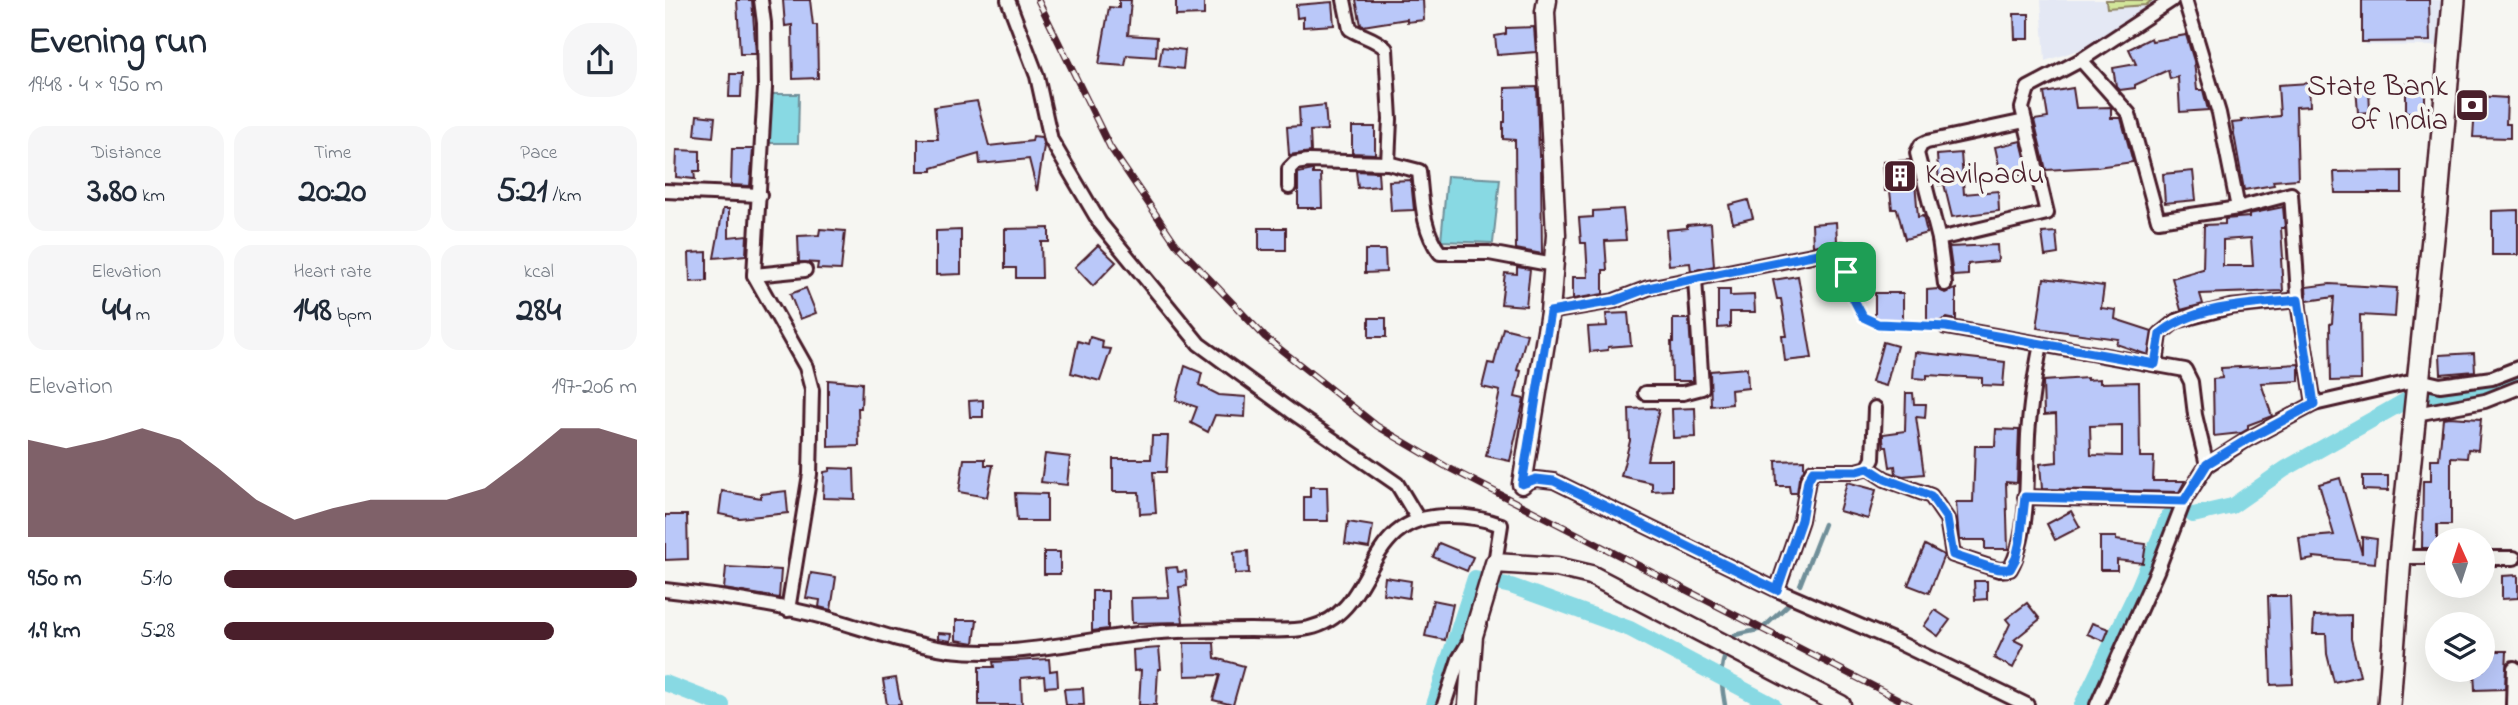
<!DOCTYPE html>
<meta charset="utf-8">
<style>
body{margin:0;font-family:"Indie Flower",sans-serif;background:#f6f6f7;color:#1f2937;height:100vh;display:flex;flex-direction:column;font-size:26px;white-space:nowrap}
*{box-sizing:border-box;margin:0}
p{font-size:23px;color:#747a83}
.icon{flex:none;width:38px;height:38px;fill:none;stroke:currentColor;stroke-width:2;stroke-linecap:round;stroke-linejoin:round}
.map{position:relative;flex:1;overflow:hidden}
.side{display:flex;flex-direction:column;background:#fff;width:665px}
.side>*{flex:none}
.needle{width:46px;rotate:357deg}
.fabs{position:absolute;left:1760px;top:528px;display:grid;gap:14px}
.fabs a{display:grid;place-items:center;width:70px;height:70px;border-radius:50%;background:#fff;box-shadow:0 7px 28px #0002;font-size:35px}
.pin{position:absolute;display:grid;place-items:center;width:60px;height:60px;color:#fff;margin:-30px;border-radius:14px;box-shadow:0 4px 10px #0006}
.round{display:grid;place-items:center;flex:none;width:74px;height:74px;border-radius:28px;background:#f6f6f7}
.headline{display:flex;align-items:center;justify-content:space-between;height:119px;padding:0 28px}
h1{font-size:38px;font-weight:800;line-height:52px}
.stats{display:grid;grid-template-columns:repeat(3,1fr);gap:10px;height:119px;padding:7px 28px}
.stats div{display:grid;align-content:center;border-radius:18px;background:#f6f6f7;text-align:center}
.stats b{font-size:35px;font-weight:800}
.stats small{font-size:19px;font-weight:400}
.stats p{font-size:19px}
.chart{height:196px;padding:14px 28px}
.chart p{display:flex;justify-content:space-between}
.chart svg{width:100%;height:126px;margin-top:7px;fill:#4a1f2b;opacity:.7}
ul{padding:0 28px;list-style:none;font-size:23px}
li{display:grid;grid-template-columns:112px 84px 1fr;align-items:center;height:52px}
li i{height:18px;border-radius:9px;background:#4a1f2b}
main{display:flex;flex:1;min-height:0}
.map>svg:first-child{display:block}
.built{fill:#e4e8f4}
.green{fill:#d2e69a;stroke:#8e8262;stroke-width:2}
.water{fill:#88d9e3;stroke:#6f8f99;stroke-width:2}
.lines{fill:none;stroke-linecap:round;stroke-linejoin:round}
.stream{stroke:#6f8f99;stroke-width:4.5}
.canal{stroke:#88d9e3;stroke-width:16}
.building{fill:#bac8f9;stroke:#4a1f2b;stroke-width:2;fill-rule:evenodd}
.street-casing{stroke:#4a1f2b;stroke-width:18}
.secondary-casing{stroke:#4a1f2b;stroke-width:23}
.primary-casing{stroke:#4a1f2b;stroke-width:26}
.path{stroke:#4a1f2b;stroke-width:2.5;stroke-dasharray:2 5;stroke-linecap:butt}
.street{stroke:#f6f6f2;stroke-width:12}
.secondary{stroke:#f6f6f2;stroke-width:18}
.primary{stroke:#f6f6f2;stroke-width:21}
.rail-casing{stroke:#4a1f2b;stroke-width:7}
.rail{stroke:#f6f6f2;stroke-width:4.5;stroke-dasharray:13;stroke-linecap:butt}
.route-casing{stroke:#fff;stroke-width:14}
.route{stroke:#1a73e8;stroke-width:9}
.labels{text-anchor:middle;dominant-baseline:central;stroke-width:7;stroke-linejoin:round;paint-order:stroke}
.poi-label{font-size:30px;fill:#4a1f2b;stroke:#f6f6f2;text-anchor:end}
</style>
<main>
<section class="side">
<div class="headline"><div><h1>Evening run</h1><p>19:48 · 4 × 950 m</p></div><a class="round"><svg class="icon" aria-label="share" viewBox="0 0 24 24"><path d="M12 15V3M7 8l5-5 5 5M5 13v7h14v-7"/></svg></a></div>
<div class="stats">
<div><p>Distance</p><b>3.80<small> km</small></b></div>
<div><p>Time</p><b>20:20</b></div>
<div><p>Pace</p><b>5:21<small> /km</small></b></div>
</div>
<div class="stats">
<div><p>Elevation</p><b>44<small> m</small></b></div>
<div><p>Heart rate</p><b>148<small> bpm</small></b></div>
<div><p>kcal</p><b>284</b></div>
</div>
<div class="chart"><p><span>Elevation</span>197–206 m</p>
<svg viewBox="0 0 160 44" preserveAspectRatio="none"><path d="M0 44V10L10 13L20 10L30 6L40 10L50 20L60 31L70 38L80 34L90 31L100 31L110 31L120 27L130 17L140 6L150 6L160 10V44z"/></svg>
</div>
<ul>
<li><b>950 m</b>5:10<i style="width:100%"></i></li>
<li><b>1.9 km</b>5:28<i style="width:80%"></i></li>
</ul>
</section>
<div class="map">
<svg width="1853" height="705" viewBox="0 0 1853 705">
<rect width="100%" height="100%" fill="#f6f6f2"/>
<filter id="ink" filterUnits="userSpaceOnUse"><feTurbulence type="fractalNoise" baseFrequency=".0143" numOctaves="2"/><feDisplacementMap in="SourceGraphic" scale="14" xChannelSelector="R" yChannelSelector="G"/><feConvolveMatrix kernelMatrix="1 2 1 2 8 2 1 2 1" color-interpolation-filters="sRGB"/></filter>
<g filter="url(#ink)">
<g class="built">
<polygon points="1376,0 1501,0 1447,39 1380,61"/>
<polygon points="1698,0 1776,0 1773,46 1700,45"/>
</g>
<polygon class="green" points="1441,0 1487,0 1481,5 1442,8"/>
<g class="water">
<polygon points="101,94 134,94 133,143 100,143"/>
<polygon points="782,176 835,179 828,243 776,241"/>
</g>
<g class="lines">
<g class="stream">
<polyline points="1135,585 1159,524"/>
<polyline points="1066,644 1070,635 1097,629 1126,602"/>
<path d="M 1060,705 C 1057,687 1053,669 1062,651"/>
</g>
<g class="canal">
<polyline points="1528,515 1567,506 1620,469 1742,400 1837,386 1853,380"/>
<polyline points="0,683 57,705"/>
<polyline points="769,705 810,578 846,586 965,629 1108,705"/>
<polyline points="1417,705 1473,589 1503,517"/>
</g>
</g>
<g class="building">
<polygon points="72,0 87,0 91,54 75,54"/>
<polygon points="118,0 145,0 148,25 152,25 153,78 128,79 127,25 120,26"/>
<polygon points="454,0 466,0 463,35 492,37 491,57 462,55 460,66 434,64 444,7 454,8"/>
<polygon points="511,0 539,0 539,15 511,16"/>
<polygon points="691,0 758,0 759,20 742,22 742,19 698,26 696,25"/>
<polygon points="1697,0 1764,0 1765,41 1697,42"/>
<polygon points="667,2 669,25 638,27 638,17 632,18 631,5"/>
<polygon points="1349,14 1364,14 1364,39 1350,39"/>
<polygon points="869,27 871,52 832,55 830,36 841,34 841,28"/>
<polygon points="1521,35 1529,61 1532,90 1538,90 1543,110 1515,112 1513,77 1505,79 1503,70 1470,85 1470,88 1455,90 1451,86 1448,68 1471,64 1464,49 1486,38 1487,41"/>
<polygon points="497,47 520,50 518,69 494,66"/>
<polygon points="65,74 77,74 76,97 64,97"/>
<polygon points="1644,83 1645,106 1631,107 1633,179 1608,181 1609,185 1579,190 1567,123 1577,122 1576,120 1615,116 1613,85"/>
<rect x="1741" y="83" width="19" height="29"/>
<polygon points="872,87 874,156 876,155 876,165 877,254 851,249 850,140 838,139 838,122 840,122 840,88"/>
<polygon points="1691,87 1704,87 1705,112 1693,113"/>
<polygon points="1408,88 1411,108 1446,107 1446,118 1456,118 1468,162 1432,167 1381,170 1369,120 1383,118 1379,93"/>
<polygon points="1811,96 1842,98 1841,124 1845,124 1845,138 1808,137"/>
<polygon points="312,101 324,146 367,141 368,136 376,137 379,146 372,191 364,159 315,164 314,154 267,168 267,171 253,171 253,139 273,139 269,107"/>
<polygon points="660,105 662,130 645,131 646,152 624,155 622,127 635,126 634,108"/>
<polygon points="32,115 50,117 48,137 30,135"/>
<polygon points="687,127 710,127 710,154 687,153"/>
<polygon points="1356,141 1364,173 1337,179 1330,147"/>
<polygon points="67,149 88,149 85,186 66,185"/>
<polygon points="12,150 35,151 35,171 29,171 30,179 11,177"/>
<polygon points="1296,153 1299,194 1333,191 1334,211 1287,217 1279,184 1274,185 1272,155"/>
<polygon points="1245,160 1250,182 1253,217 1258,216 1262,233 1240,239 1232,209 1227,209 1225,191 1220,191 1218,162"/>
<polygon points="648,170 648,174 656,174 657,208 633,208 633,173"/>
<polygon points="691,171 713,172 714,186 693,188"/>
<polygon points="1528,171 1531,200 1500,203 1498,174"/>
<polygon points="1737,171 1737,193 1670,193 1669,172"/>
<polygon points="746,180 749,210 726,211 724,181"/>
<polygon points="1083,200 1088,218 1068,223 1064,205"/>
<path d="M 1618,207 L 1620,228 L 1616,228 L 1618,258 L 1616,259 L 1618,291 L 1535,294 L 1538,304 L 1516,310 L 1507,278 L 1538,269 L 1539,225 L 1560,224 L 1560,219 L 1584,217 L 1584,214 ZM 1586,238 L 1588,266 L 1558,266 L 1558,240 Z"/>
<polygon points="58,209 64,209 64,237 82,235 81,255 49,258"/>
<polygon points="958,209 961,240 940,241 942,270 938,270 938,294 908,299 908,277 923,277 921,243 916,243 914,218 928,217 928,211"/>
<polygon points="1853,210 1853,255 1827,255 1827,211"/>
<polygon points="1171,222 1172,241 1148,246 1147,224"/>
<polygon points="1046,223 1049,266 1026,271 1025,263 1004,265 1001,230 1022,228 1022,225"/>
<polygon points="384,228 384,242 376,242 377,278 351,278 351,268 340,268 340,229"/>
<rect x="594" y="228" width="27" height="22"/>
<polygon points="155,229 180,231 176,270 152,269 153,263 134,262 133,236 154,235"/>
<polygon points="296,230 296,274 271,275 271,231"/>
<polygon points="1391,232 1393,254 1380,256 1377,233"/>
<polygon points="433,245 451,262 428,286 410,267"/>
<polygon points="1332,245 1333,261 1303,264 1303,275 1288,276 1284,247"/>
<polygon points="700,250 720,250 721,272 700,273"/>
<polygon points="42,252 42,281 25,282 24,253"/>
<polygon points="852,267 865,269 861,306 836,304 840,273 852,274"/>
<polygon points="1133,276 1147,358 1120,361 1117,336 1122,336 1116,299 1112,299 1108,280"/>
<polygon points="1379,278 1439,286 1436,308 1451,310 1450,319 1487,331 1483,355 1451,344 1453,339 1372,328"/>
<polygon points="1665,284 1732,288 1730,317 1695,315 1696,380 1666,381 1665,324 1667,323 1669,297 1642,301 1641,287"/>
<polygon points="141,288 151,313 135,319 125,294"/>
<polygon points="1273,289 1280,293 1291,289 1291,320 1282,318 1274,322 1262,322 1262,290"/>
<polygon points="1053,290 1065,290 1065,296 1089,295 1090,312 1065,312 1065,327 1053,328"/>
<polygon points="1210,293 1238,293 1238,323 1210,324"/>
<polygon points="963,313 966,345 943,347 943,350 925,352 923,327 942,326 941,314"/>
<rect x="704" y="318" width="17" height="19"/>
<polygon points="1008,319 1024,319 1028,381 1007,381 1006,342 1008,342"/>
<polygon points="838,328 862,334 852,370 856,371 850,397 859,399 845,461 821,456 835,391 817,387 823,363 829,364"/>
<polygon points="425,337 438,341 437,348 446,349 435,381 406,373 413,341 423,344"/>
<polygon points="1218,342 1232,346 1221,386 1207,382"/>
<polygon points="1250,352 1340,362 1338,386 1317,385 1317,378 1262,375 1262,379 1248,378"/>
<polygon points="1809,353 1810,371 1776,374 1775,355"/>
<polygon points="1634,364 1634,381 1596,383 1607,416 1583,425 1583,429 1576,433 1549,436 1548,379 1557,378 1556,368"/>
<polygon points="520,366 537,373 534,385 554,395 581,397 580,417 550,415 543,432 526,423 532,407 511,400"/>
<polygon points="1082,368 1083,388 1066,390 1067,404 1046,406 1045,371"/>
<path d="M 1422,378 L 1422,380 L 1435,379 L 1435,383 L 1474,382 L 1475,457 L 1489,457 L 1488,481 L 1520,481 L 1514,492 L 1377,489 L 1375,464 L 1392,462 L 1391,414 L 1379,415 L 1378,381 ZM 1457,425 L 1457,456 L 1426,455 L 1425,426 Z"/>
<polygon points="163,380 197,383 196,408 193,408 194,446 163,447"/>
<polygon points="1241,393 1248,393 1249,404 1261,404 1260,418 1251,417 1259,474 1238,476 1231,474 1230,466 1225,467 1222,447 1219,447 1218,440 1218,434 1240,431"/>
<polygon points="318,400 318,417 305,417 304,401"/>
<polygon points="989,408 994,410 982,460 1007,460 1007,490 987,491 987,483 956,476 965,441 964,409"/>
<polygon points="1030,408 1031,437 1008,438 1007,409"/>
<polygon points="1784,417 1816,419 1813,450 1803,449 1802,458 1786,457 1786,525 1772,525 1772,548 1757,548 1758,481 1766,481 1766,459 1774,459 1778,418"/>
<polygon points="1331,429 1354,430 1352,483 1341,482 1343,549 1320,549 1320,540 1294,540 1291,502 1308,502 1310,446 1330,446"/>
<polygon points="487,436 503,436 501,472 488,472 491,513 475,514 474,492 448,492 448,459 486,459"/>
<polygon points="380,454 405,457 402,485 376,482"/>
<polygon points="299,459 320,459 320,465 328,465 322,497 294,492"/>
<polygon points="1139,460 1139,469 1134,478 1132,493 1125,493 1124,486 1112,486 1111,461"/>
<polygon points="165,468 189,469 190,499 158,498 159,472 165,471"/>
<polygon points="1698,476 1723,476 1723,491 1698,490"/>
<polygon points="1675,478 1697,554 1697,537 1712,539 1710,563 1648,557 1649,559 1637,561 1634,538 1669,535 1654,484"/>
<polygon points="1182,482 1211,490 1203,519 1174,511"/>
<polygon points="645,487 662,487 663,521 639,521 639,497 645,497"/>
<polygon points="57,491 96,498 96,494 121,491 123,513 74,518 54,514"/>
<polygon points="350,493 382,494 382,521 352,521"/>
<polygon points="1406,511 1415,527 1390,540 1382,524"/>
<polygon points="0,515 22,515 23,559 0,560"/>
<polygon points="683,522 708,526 704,548 680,544"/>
<polygon points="1435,537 1451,537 1451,540 1481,544 1478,563 1452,560 1452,570 1435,570"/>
<polygon points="774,543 808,557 802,571 768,557"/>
<polygon points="1260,545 1279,555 1264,593 1243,585"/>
<polygon points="583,551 584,573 570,574 569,552"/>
<rect x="379" y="552" width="16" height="22"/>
<polygon points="61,567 116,570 114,598 59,589"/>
<polygon points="512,567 513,572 521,571 522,586 514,587 518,622 467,623 466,598 504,597 501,568"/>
<polygon points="146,573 171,577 166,610 154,607 155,600 141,598"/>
<polygon points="1853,575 1853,598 1837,599 1837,576"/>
<polygon points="720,577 746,581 744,598 718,594"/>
<polygon points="1309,581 1322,581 1322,599 1310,600"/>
<polygon points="427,591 443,591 443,629 427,631"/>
<polygon points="1603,596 1625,596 1628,684 1606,685"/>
<polygon points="768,600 788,604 780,640 760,636"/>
<polygon points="1362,603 1375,619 1349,640 1359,645 1348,668 1329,658 1345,624 1341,619"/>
<polygon points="1270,610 1285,620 1273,636 1259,626"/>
<polygon points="1686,615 1686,639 1695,676 1669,682 1662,654 1661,634 1648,634 1649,616"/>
<polygon points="291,620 312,620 309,643 291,640"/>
<polygon points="1427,623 1444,629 1439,641 1422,634"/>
<polygon points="273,633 287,634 286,641 273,639"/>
<polygon points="519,643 549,643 550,658 579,666 568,705 548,700 555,675 520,676"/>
<polygon points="494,648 496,669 493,669 491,705 474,705 476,670 469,671 468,650"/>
<polygon points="1818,651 1842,651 1840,689 1810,690 1809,670 1818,670"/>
<polygon points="384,659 385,671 392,670 393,686 380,687 379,676 356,678 357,705 314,705 314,667 329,667 328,662"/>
<polygon points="231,678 236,705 222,705 218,680"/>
<polygon points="418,688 419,705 401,705 399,689"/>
</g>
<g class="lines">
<g class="street-casing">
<g id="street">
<polyline points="96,0 99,23 100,88 89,275 141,367 147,390 145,474 123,610"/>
<polyline points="343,0 372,76 386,140 435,223 534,344 626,411 732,484 753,519"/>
<path d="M 679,0 L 685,29 C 698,37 710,38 721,49 L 725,119 L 723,163"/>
<polyline points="1416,60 1464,114 1493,220 1573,208 1554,113 1520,0"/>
<path d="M 624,187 L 624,169 L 630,163 L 643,161 L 723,163 L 754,171 C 757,199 757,230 775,253 L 824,253 L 889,265"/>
<polyline points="0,191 95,195"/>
<polyline points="1573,208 1626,194 1634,309 1649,404"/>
<polyline points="1274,239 1252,153 1256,145 1262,142 1360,121"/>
<polyline points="89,275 140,270"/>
<polyline points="1280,284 1274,239 1382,213 1357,108 1363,88 1416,60 1507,0"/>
<polyline points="885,312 949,301 983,288 1177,249"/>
<polyline points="1281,327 1520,370 1526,382 1530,415 1542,465"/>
<polyline points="1491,364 1495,334 1511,321 1565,307 1633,300"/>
<polyline points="980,393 1018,393 1037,388 1030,279"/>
<polyline points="1751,414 1820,401 1853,388"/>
<path d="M 1203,468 L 1220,479 L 1266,496 L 1282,519 L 1288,555 L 1334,570 L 1345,569 C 1365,534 1361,475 1363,435 C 1365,405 1370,374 1376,344"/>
<polyline points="857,484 871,479 889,481 1112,590 1230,641 1362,705"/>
<polyline points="1360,497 1519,501"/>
<polyline points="1735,557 1773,557"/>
<polyline points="1818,558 1849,558"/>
<path d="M 0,590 C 54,596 109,604 162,618 C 203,630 243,644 285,650 C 357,659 425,636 496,632 C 526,630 556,630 586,630 C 605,630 625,632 644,628 C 715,612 694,514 784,516 C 803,516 818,518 836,525 L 830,563"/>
<polyline points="1112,590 1136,520 1143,480 1148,471 1192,471 1203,468 1208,459 1210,408"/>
<polyline points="779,705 794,659 806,639"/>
<polyline points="1432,705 1492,571 1519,501 1542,465 1583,439 1649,404 1754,380 1775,385 1827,378 1853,368"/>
<polyline points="1848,705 1849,668"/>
</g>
</g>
<g class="secondary-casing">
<g id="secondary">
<polyline points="857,484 885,312 891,235 880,12 882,0"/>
<polyline points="803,705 808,636 830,563 892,567 926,575 1176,705"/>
</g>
</g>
<g class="primary-casing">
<polyline id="primary" points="1724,705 1735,557 1772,200 1789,0"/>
</g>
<path class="path" d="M 1179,261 C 1191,333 1204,322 1267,326"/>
<use href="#street" class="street"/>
<use href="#secondary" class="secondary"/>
<use href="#primary" class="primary"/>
<g class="rail-casing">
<polyline id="rail" points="373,0 445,147 511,244 600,337 712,426 780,466 1245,705"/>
</g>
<use href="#rail" class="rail"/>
</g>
</g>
<g class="lines" filter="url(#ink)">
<g class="route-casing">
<path id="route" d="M 1177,249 L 1187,296 L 1198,317 L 1213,324 L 1281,327 L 1490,364 L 1495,334 C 1531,304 1589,305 1633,300 L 1649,404 L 1583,439 L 1542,464 L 1519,501 L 1360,497 L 1355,541 L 1351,558 L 1345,569 C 1327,571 1306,560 1288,555 L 1282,519 L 1266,496 L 1220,479 L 1203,468 L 1192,471 L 1148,471 L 1143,480 L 1136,520 L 1112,590 L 889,481 L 871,479 L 857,484 L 885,312 L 949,301 L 983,288 Z"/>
</g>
<use href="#route" class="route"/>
</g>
<defs>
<g id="bank-square" transform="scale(1.75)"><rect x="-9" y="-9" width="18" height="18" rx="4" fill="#4a1f2b" stroke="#f6f6f2"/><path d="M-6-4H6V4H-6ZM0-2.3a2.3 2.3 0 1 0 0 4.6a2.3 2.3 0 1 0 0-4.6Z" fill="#fff"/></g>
<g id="building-square" transform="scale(1.75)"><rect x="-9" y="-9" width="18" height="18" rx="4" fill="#4a1f2b" stroke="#f6f6f2"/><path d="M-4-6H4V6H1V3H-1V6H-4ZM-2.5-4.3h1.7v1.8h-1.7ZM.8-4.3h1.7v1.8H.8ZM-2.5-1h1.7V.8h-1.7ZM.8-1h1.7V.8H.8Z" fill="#fff"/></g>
</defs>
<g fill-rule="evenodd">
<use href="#bank-square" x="1807" y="105"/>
<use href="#building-square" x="1235" y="176"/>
</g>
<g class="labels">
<g class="poi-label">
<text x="1783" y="88">State Bank<tspan x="1783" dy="34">of India</tspan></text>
<text x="1260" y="176" text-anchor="start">Kavilpadu</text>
</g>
</g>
</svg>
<div class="fabs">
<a><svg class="needle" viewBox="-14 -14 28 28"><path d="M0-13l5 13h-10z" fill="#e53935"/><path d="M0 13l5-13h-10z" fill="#747a83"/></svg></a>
<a><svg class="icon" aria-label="layers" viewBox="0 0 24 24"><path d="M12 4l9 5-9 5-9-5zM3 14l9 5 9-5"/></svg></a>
</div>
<div class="pin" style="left:1181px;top:272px;background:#1e9e55"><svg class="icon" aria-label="arrive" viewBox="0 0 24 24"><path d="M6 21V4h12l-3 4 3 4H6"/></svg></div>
</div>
</main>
